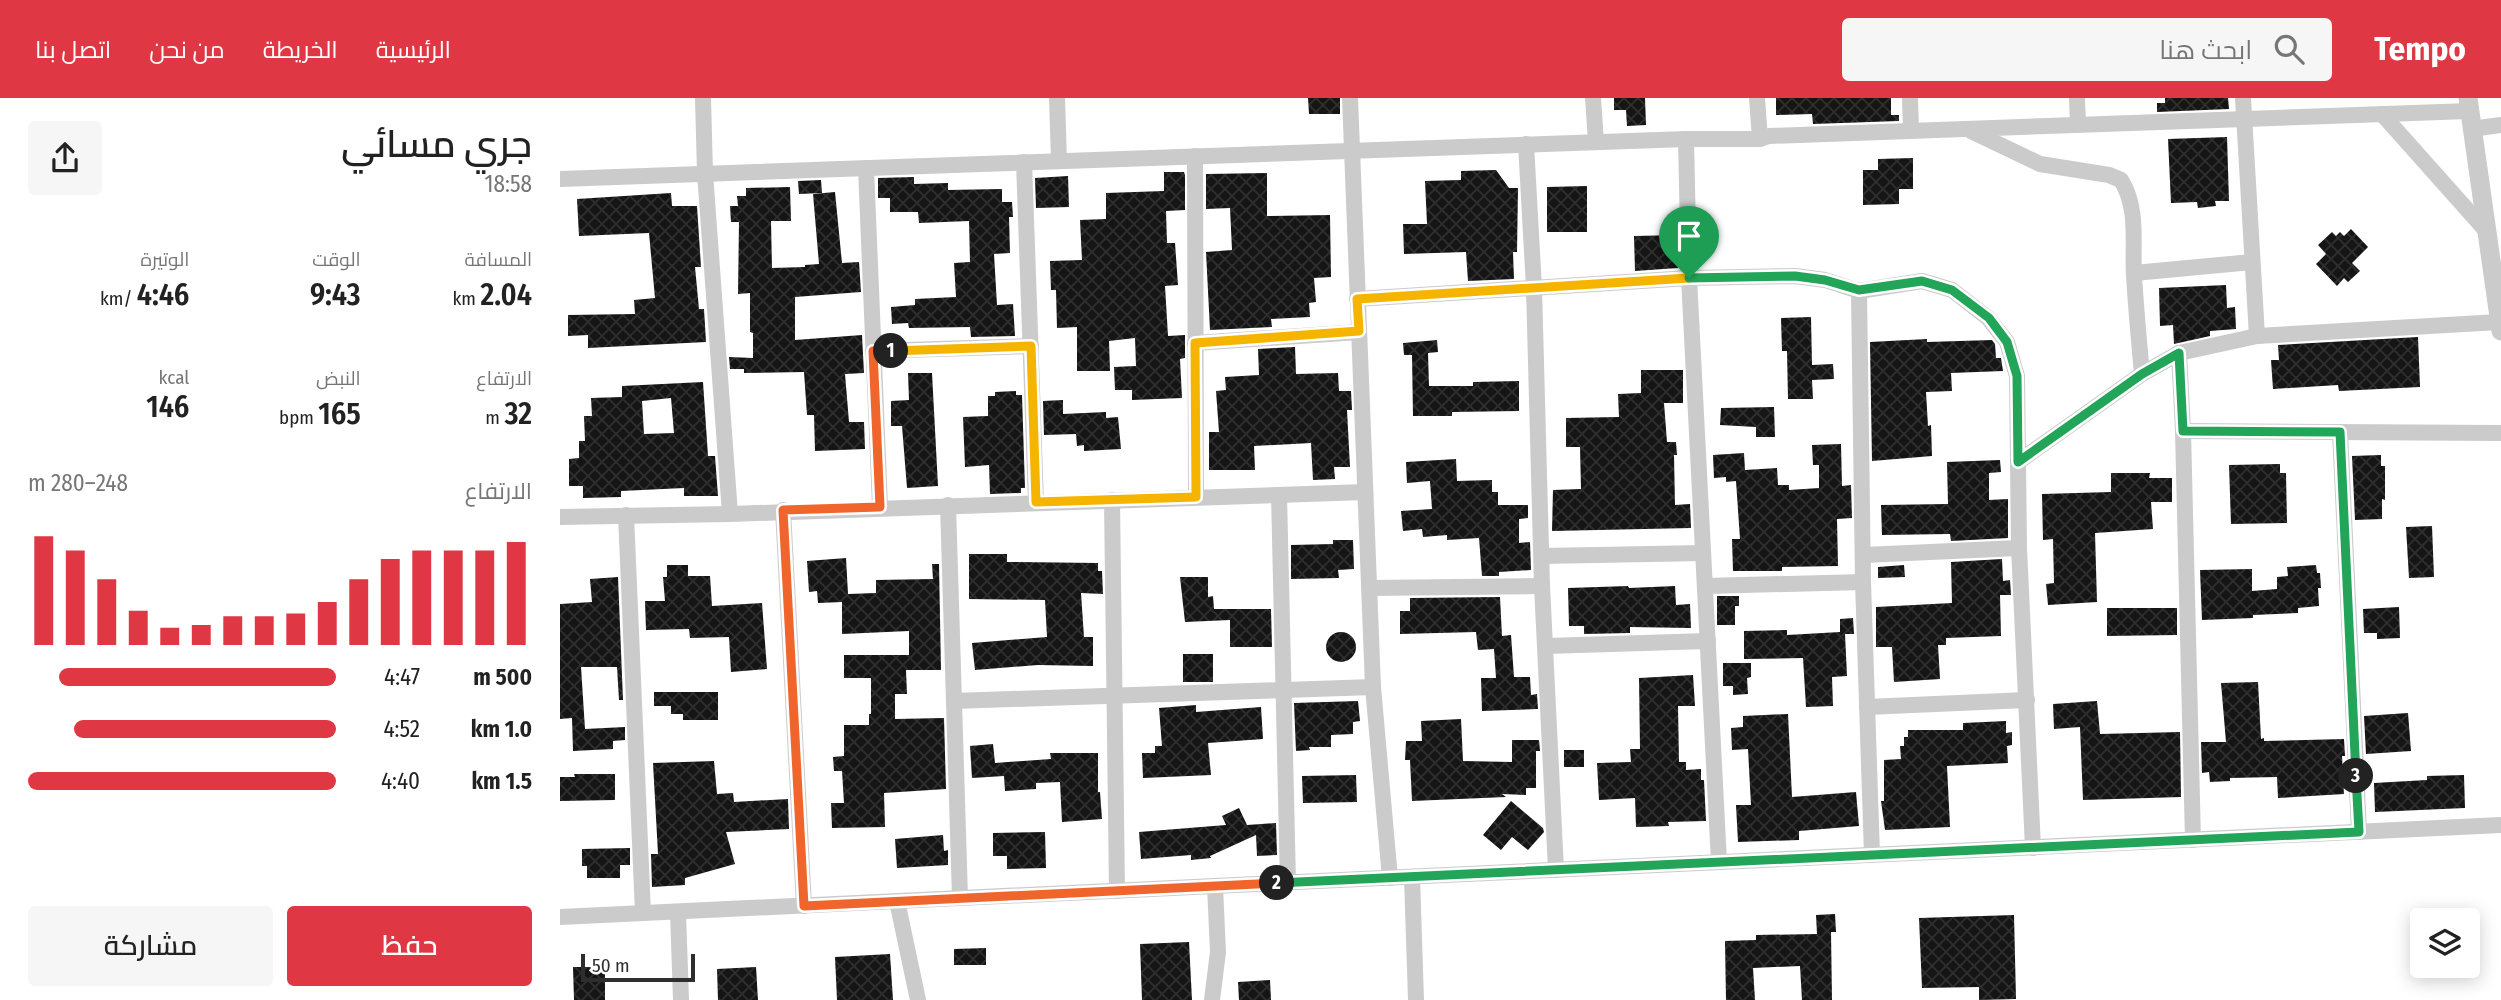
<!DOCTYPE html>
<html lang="ar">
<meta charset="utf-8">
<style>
body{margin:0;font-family:"Fira Sans Condensed",Cairo,sans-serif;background:#f6f6f6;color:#222;direction:rtl;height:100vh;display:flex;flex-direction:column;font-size:26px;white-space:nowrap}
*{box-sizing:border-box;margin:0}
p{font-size:23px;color:#767676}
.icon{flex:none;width:38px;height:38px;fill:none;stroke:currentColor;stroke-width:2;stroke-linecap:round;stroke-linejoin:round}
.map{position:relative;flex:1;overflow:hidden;direction:ltr}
.details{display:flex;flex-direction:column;background:#fff;width:560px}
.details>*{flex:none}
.controls{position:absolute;left:1850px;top:810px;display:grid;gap:14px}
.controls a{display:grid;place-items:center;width:70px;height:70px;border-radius:7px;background:#fff;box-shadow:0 4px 18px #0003;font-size:35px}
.scale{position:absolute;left:21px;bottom:18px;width:114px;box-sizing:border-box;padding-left:7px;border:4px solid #2e2e2e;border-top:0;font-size:19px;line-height:24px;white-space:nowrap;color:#2e2e2e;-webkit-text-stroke:5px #fff;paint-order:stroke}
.pin{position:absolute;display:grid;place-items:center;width:60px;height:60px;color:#fff;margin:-72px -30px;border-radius:50% 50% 50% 0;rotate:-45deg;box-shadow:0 0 7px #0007}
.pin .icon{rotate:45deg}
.km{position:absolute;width:35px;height:35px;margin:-18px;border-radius:50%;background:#222;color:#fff;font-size:19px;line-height:35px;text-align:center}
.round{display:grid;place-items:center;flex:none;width:74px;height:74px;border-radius:7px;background:#f6f6f6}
.summary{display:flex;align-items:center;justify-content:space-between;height:119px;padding:0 28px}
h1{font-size:38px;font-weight:600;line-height:52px}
.stats{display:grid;grid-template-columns:repeat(3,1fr);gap:10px;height:119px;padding:7px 28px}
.stats div{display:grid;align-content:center}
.stats b{font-size:30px;font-weight:600}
.stats small{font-size:19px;font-weight:400}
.stats p{font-size:19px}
.chart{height:196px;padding:14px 28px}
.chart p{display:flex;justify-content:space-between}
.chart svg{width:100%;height:126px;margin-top:7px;stroke:#df3744;stroke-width:6}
.action{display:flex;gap:14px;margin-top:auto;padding:14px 28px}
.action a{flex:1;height:80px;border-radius:7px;background:#df3744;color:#fff;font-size:28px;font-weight:600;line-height:80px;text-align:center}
.action a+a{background:#f6f6f6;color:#222}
ul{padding:0 28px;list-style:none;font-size:23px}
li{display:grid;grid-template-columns:112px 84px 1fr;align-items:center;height:52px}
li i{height:18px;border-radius:9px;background:#df3744}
header{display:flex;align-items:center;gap:42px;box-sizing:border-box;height:98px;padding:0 35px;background:#df3744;color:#fff}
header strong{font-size:33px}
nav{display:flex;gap:38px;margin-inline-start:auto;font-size:24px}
.search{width:490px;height:63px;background:#f6f6f6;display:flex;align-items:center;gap:18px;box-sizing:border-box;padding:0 24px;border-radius:7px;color:#767676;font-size:26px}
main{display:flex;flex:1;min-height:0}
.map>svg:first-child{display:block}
.building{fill:url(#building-cross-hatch);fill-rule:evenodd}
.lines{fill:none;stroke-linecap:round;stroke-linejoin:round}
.minor{stroke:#cbcbcb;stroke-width:16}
.tertiary{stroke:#cbcbcb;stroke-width:19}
.split-1-casing{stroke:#fff;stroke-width:14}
.split-2-casing{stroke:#fff;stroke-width:14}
.split-3-casing{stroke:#fff;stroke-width:14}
.split-4-casing{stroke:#fff;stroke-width:14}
.split-1{stroke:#f5b400;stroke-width:9}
.split-2{stroke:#f0652b;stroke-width:9}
.split-3{stroke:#22a559;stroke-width:9}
.split-4{stroke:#22a559;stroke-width:9}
</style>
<header>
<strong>Tempo</strong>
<div class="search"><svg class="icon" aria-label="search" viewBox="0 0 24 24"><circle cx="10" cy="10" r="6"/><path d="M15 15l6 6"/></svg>ابحث هنا</div>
<nav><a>الرئيسية</a><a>الخريطة</a><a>من نحن</a><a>اتصل بنا</a></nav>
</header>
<main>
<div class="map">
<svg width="1941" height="902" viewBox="0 0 1941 902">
<defs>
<pattern id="building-cross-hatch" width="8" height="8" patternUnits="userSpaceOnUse" patternTransform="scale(1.75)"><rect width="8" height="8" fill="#151515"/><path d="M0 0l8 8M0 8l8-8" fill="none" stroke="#2f2f2f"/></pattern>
</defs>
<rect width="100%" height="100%" fill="#fff"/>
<g class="building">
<polygon points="748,0 780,0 780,16 749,16"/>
<polygon points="1054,0 1085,0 1086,27 1067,28 1066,12 1054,12"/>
<polygon points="1216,0 1331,0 1331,17 1339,17 1339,23 1253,26 1252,16 1216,17"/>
<polygon points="1605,0 1668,0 1669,11 1597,14 1597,5 1605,5"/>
<polygon points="1667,39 1669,103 1655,103 1656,108 1638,110 1637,104 1611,105 1608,41"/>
<polygon points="1353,60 1353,91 1339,91 1339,106 1303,107 1303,72 1318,72 1318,61"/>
<polygon points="936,72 949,90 958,90 957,154 953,154 954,181 908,183 906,154 844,156 843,126 867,126 865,83 901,82 901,73"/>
<polygon points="604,74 624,74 625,77 625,112 606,113 607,145 615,145 618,187 605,188 608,238 625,237 625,260 620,261 622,300 572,302 572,292 555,292 554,269 576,268 575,240 549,243 550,273 517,273 517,229 497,230 496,192 491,192 490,163 522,162 520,122 546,121 546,95 604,93"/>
<polygon points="707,75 707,118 770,117 771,179 754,180 756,204 749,205 750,219 711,221 712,229 650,232 646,154 672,152 670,110 646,111 646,76"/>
<polygon points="508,78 509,109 476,110 475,80"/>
<polygon points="354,79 354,86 388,85 388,92 442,91 442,104 452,104 453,119 449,119 450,155 434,156 437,207 453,206 455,238 411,239 410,229 349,230 348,225 332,226 331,209 355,207 355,201 396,199 394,165 410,164 409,123 359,125 358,114 330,114 330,100 318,100 318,80"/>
<polygon points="261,82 262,95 239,96 238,83"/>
<polygon points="1027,88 1027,134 987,134 987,89"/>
<polygon points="230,89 231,123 211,123 212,170 245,169 245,167 259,166 253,96 275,94 282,165 299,164 301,194 235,199 235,242 302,237 304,275 285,276 289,324 304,324 305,351 255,353 254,317 247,317 244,274 184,275 184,271 170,271 169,259 193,260 193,235 190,234 190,195 178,196 179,124 171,124 170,108 178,108 177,98 186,98 186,90"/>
<polygon points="111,95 112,108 137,108 141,169 135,169 139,211 144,211 146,244 28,250 28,237 8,238 8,217 75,216 74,202 95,200 89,135 19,138 17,101"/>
<polygon points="1791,131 1808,149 1792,165 1800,173 1788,184 1784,180 1777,188 1756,166 1766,156 1758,147 1772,134 1776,138 1780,134 1784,138"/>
<polygon points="1118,137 1118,170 1075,173 1074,138"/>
<polygon points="1666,187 1667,210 1675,209 1676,231 1650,233 1650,238 1614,246 1613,227 1600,228 1599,190"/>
<polygon points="1251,219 1252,267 1273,266 1274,281 1252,282 1253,301 1228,301 1227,253 1222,253 1221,220"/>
<polygon points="1858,239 1860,289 1779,293 1778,287 1713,291 1711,262 1719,262 1718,247"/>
<polygon points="1367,241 1367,244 1432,242 1435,246 1436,260 1441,260 1443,273 1391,275 1392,293 1366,294 1368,328 1371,327 1372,358 1312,363 1310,244"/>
<polygon points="877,242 878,254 868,255 869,288 913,288 913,284 959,283 959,313 892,314 892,318 853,318 852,257 844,257 843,245"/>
<polygon points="735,249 736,276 778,275 779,293 791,293 792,312 787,312 790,369 774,369 775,381 753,382 751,345 694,348 695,372 649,372 649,334 659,334 656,293 666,292 665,279 699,277 698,251"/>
<polygon points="1081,272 1123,272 1123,305 1104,305 1107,344 1116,344 1117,357 1114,357 1115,407 1130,406 1131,430 992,433 993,392 1021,391 1020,349 1006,349 1006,320 1059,319 1058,296 1081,295"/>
<polygon points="348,275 372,275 378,388 347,390 342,328 331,328 331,303 349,302"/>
<path d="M 143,284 L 148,358 L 155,358 L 158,398 L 124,398 L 124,390 L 61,393 L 61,399 L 23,400 L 23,388 L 9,388 L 9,361 L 19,360 L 19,343 L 25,343 L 24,318 L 32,318 L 31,300 L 62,299 L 62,288 ZM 111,300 L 114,335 L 84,336 L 82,303 Z"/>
<polygon points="456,293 456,297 462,297 465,390 461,390 461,395 430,396 429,367 405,369 403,319 428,318 428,298 435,298 435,294"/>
<polygon points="503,302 503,316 546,314 546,320 558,319 561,351 524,353 524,347 517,348 516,336 484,337 483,303"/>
<polygon points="1214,309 1215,339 1196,339 1196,329 1160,327 1161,310"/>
<polygon points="1281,346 1282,388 1291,387 1292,420 1277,421 1278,468 1222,469 1222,473 1173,473 1172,441 1180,441 1176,383 1166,384 1166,379 1154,380 1153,357 1184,355 1185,372 1217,370 1218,387 1229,387 1229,392 1259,390 1259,367 1253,367 1252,347"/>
<polygon points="1821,357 1821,368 1825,368 1825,402 1822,401 1822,421 1795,422 1792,358"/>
<polygon points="896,361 897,383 932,382 932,394 938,394 938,407 968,407 968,420 959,421 959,445 970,444 971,472 939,474 939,478 922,478 919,440 887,442 887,437 863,439 862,431 843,433 841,413 872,411 870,383 847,385 846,364"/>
<polygon points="1440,362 1441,374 1429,375 1429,402 1448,401 1448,440 1391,443 1390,436 1322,437 1321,407 1388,406 1387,364"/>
<polygon points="1720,366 1720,375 1726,375 1727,425 1671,426 1669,367"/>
<polygon points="1551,375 1590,375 1589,380 1612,380 1612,404 1591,404 1593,431 1535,435 1537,504 1488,507 1486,486 1494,485 1493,441 1483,442 1482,396 1551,394"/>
<polygon points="1872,428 1874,479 1849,480 1846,429"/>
<polygon points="773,442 793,442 794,471 778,472 779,480 731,481 731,447 773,446"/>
<polygon points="409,456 447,456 447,464 538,465 538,473 542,473 543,496 521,495 524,539 533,539 533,568 478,567 415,572 412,545 487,539 485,502 409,501"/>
<polygon points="286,460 288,496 316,495 316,482 373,481 372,466 379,466 381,572 346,572 347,596 335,596 335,621 384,620 386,691 324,695 325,729 272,730 271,705 284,705 282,673 274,673 273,659 284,658 284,627 309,627 309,616 311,616 311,580 284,580 284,557 349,557 349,533 282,536 282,504 258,505 257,493 249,494 247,463"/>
<polygon points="1442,461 1443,483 1450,482 1451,497 1440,497 1441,538 1386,540 1386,547 1378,547 1380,581 1334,584 1332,549 1316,549 1316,509 1392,505 1391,464"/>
<polygon points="107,467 128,467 128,478 150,478 152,508 202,505 207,571 171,574 169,539 130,540 129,531 86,532 85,503 105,503 103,479 107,479"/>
<polygon points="1344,467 1345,479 1318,480 1318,469"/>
<polygon points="1756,467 1757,475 1760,475 1761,490 1758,490 1759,508 1738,510 1738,515 1693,517 1693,520 1642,522 1640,472 1692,471 1692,493 1717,491 1717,479 1728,478 1727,469"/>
<polygon points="58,479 63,602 59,602 57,569 21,569 25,631 65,629 65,642 53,643 53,651 13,653 12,620 0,621 0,506 32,504 30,481"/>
<polygon points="620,479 648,479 648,499 653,498 654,511 711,511 712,549 670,549 670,522 625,524"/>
<polygon points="1068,488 1069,490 1115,488 1116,507 1130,506 1131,530 1070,529 1070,535 1024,536 1024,528 1009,528 1008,490"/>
<polygon points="1157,498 1179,498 1179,508 1175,508 1175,527 1157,527"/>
<polygon points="940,499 942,538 951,537 954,579 970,579 971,597 977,596 978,611 922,613 921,580 936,580 934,551 918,552 916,534 840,536 840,513 850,513 850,500"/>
<polygon points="1839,509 1840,540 1817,541 1817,535 1804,535 1803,511"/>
<polygon points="1547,510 1617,510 1617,537 1547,538"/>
<polygon points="1293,520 1294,536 1285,536 1287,578 1272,579 1273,608 1246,609 1243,560 1184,561 1184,533 1227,532 1227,537 1280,534 1280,521"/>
<circle cx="781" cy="549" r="15"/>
<rect x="623" y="556" width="30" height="28"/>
<polygon points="1163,565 1191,565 1191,579 1187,580 1188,596 1173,597 1173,588 1163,588"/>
<polygon points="1133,577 1135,608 1118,608 1119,664 1126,664 1126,672 1141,671 1141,682 1144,682 1146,723 1108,724 1109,728 1076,729 1075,700 1039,702 1037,665 1071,664 1070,651 1080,651 1079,580"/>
<polygon points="1698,584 1701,641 1704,640 1704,643 1784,641 1785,658 1782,658 1784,696 1718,700 1717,679 1670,680 1670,683 1650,684 1649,674 1642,675 1641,644 1666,644 1661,585"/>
<polygon points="94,594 158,594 158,622 123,622 123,616 111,616 111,608 94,608"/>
<polygon points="798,603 800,623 793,624 793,636 771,637 771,649 749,649 750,652 736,653 734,605"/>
<polygon points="1537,603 1540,636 1620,634 1621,699 1523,702 1520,629 1494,631 1493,606"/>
<polygon points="636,607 636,614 701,609 703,641 648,645 651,677 583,680 582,655 595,655 595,648 602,648 599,610"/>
<polygon points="1848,615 1851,653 1806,656 1804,618"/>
<polygon points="1228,616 1232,699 1296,694 1299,728 1239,733 1239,742 1178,744 1176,707 1191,707 1188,651 1172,652 1171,630 1183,629 1183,618"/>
<polygon points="901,621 903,663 952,664 952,642 979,642 980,653 976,653 976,690 966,690 966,697 942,696 946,699 852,703 850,662 845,662 846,643 862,643 861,623"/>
<polygon points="1446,623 1446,635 1452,634 1452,647 1447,648 1448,665 1387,668 1390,729 1325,732 1321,703 1324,703 1324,662 1341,661 1340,648 1344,648 1344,639 1348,639 1348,632 1403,632 1403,625"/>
<polygon points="433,646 435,665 491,661 490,655 538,655 538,694 540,694 542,721 502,724 500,684 476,685 476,691 445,693 444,678 412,680 410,648"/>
<rect x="1004" y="652" width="20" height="17"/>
<polygon points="154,663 157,696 173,695 174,704 228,701 229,731 166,734 175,766 125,780 125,787 92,789 91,756 98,756 93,665"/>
<polygon points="14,676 55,676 55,702 0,703 0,679 15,679"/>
<polygon points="796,677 797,704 743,705 742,678"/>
<polygon points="1904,677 1905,710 1815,714 1814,685 1867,682 1867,678"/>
<polygon points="951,703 983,730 984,734 968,752 952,739 941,752 923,737"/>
<polygon points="679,710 687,727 716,725 717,757 697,758 696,737 650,758 651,760 631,762 631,757 581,761 579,734 666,727 662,718"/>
<polygon points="485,734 486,770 447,771 447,758 433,758 433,735"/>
<polygon points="383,737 384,753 388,752 388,767 337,770 335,741"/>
<polygon points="70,750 70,767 60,767 60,780 27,780 27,768 22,768 22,751"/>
<polygon points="1275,816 1276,834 1271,834 1272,902 1242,902 1240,868 1193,870 1195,902 1166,902 1165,843 1196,842 1196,837 1257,836 1256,817"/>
<polygon points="1454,817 1456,901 1419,902 1419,889 1362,890 1359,820"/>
<polygon points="629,844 632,902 582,902 580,846"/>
<polygon points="426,850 426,867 394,867 394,851"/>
<polygon points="330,856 333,902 277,902 275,859"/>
<polygon points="13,869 45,869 45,902 14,902"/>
<polygon points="196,869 198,902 158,902 157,871"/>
<polygon points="710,882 711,902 679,902 678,884"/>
</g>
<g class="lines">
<g class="minor">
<polyline points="143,0 145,75 170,416"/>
<polyline points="497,0 499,63"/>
<polyline points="790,0 813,589 830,780"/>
<polyline points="1033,0 1036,44"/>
<polyline points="1197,0 1200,41"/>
<polyline points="1350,0 1351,33"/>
<polyline points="1517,0 1518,27"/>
<polyline points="1683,0 1697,238"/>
<polyline points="1822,16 1928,135"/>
<polyline points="1911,31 1941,27"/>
<path d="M 1411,33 L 1480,66 L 1549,77 L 1561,82 C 1579,111 1572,145 1574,178 C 1576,211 1579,243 1582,276"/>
<polyline points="1126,41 1129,180 1159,764"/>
<polyline points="966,46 974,190 982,488 996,772"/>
<polyline points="635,58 636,399"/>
<polyline points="464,64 476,404"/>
<polyline points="306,70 320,409"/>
<polyline points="0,81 1126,41 1200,41 1209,38 1909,13"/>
<polyline points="1574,175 1692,164"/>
<polyline points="1299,193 1303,484 1312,757"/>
<polyline points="797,201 1129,180 1235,178 1265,182 1299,193 1362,183 1392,192 1428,220 1447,244 1457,278 1459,450 1473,750"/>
<polyline points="635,245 799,234"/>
<polyline points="313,253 471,248"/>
<polyline points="1619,255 1623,333 1633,742"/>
<polyline points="1623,333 1941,335"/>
<polyline points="1780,334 1799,734"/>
<polyline points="1458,364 1582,276 1619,255 1697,238 1939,224"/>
<polyline points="719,397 728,785"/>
<polyline points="552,402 557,793"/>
<polyline points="388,407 400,800"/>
<polyline points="223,412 244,808"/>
<polyline points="66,417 83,815"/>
<polyline points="0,419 170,416 805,394"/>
<polyline points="1304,457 1459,450"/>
<polyline points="982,458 1143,455"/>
<polyline points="1145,488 1303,484"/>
<polyline points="809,490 982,488"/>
<polyline points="986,548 1148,543"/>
<polyline points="394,603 813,589"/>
<polyline points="1307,609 1467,602"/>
<polyline points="852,779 856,902"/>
<polyline points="337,803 358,902"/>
<polyline points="118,814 121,902"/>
<polyline points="0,819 1941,727"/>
<polyline points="652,902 658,854 655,788"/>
</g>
<polyline class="tertiary" points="1908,0 1941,233"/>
</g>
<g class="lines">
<g class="split-1-casing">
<polyline id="split-1" points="331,253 471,248 476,404 636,399 635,245 799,233 797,201 1129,180"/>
</g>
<g class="split-2-casing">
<polyline id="split-2" points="331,253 313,253 320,409 223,412 244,808 717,785"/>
</g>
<g class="split-3-casing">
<polyline id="split-3" points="717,785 1799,734 1796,678"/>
</g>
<g class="split-4-casing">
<polyline id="split-4" points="1129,180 1235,178 1265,182 1299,192 1362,183 1392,192 1429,220 1447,244 1457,278 1458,364 1582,276 1619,255 1623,333 1780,334 1796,678"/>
</g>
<use href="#split-1" class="split-1"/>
<use href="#split-2" class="split-2"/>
<use href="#split-3" class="split-3"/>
<use href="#split-4" class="split-4"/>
</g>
</svg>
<div class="controls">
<a><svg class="icon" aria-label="layers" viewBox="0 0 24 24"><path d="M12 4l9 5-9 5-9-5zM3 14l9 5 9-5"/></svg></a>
</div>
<div class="scale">50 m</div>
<div class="pin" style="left:1129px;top:180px;background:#1e9e55"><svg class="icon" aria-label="arrive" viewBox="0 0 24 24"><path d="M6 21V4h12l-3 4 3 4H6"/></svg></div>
<b class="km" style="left:331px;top:253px">1</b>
<b class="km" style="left:717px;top:785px">2</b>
<b class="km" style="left:1796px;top:678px">3</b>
</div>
<section class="details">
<div class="summary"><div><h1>جري مسائي</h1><p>18:58</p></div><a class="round"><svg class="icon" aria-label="share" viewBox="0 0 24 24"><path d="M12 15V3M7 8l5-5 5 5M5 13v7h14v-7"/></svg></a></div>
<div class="stats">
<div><p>المسافة</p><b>2.04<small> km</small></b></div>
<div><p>الوقت</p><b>9:43</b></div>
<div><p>الوتيرة</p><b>4:46<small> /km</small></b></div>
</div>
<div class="stats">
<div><p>الارتفاع</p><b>32<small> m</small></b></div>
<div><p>النبض</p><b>165<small> bpm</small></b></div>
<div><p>kcal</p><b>146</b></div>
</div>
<div class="chart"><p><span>الارتفاع</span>248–280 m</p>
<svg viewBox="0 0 160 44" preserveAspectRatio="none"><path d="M5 44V6M15 44V11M25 44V21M35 44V32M45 44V38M55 44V37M65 44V34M75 44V34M85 44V33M95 44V29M105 44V21M115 44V14M125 44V11M135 44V11M145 44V11M155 44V8"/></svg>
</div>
<ul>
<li><b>500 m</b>4:47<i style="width:90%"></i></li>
<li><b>1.0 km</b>4:52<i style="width:85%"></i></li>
<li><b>1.5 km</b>4:40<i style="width:100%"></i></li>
</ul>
<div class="action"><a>حفظ</a><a>مشاركة</a></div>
</section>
</main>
